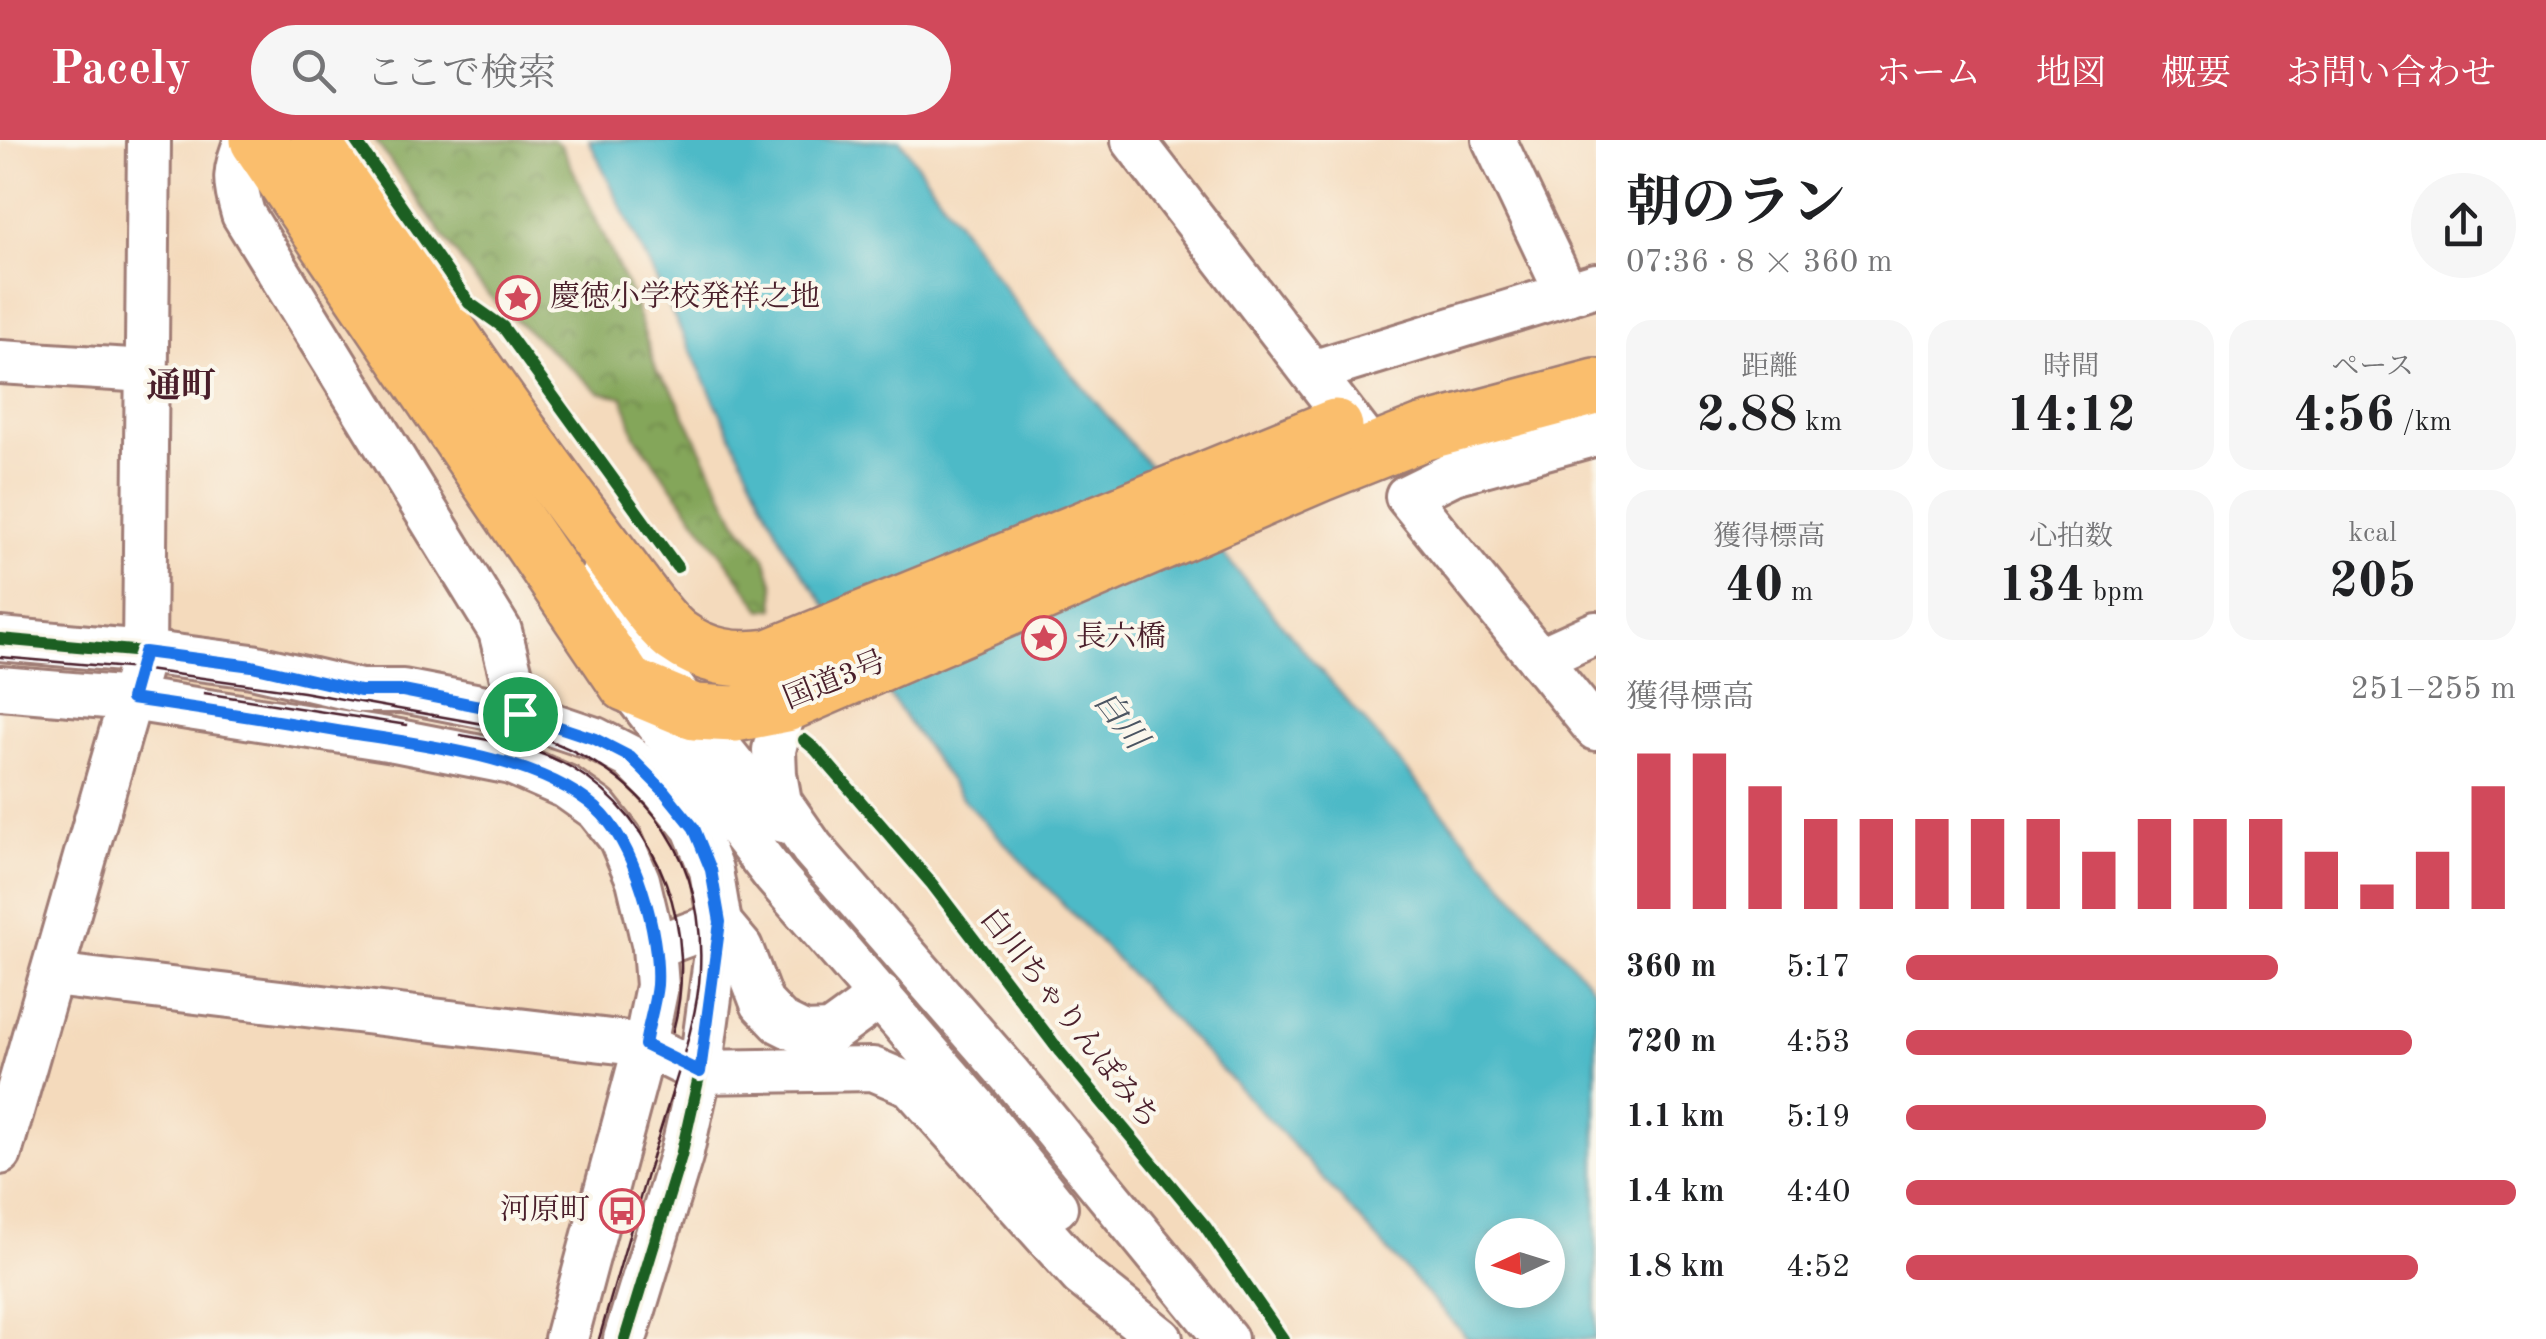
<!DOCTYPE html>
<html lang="ja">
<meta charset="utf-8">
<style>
body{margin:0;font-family:"Old Standard TT","Noto Serif JP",serif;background:#f6f6f6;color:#202124;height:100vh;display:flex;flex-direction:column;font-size:38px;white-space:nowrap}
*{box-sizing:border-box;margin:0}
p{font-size:32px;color:#757577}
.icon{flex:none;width:55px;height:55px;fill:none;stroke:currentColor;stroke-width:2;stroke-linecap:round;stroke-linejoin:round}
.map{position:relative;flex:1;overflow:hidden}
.panel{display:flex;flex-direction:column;background:#fff;width:950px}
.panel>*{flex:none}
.needle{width:65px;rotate:266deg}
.tools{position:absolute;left:1475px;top:1078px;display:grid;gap:20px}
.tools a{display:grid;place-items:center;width:90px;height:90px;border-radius:50%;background:#fff;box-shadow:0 5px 15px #0003;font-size:50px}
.pin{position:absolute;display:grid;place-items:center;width:85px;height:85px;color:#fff;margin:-42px;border:5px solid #fff;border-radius:50%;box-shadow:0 2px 10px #0007}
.round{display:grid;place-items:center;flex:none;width:105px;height:105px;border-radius:52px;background:#f6f6f6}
.head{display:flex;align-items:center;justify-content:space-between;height:170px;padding:0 30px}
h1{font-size:55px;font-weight:700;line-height:75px}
.stats{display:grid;grid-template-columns:repeat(3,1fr);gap:15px;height:170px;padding:10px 30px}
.stats div{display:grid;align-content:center;border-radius:25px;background:#f6f6f6;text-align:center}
.stats b{font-size:50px;font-weight:700}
.stats small{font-size:28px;font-weight:400}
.stats p{font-size:28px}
.chart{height:280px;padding:20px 30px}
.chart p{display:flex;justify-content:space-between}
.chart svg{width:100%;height:180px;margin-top:10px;stroke:#d1495b;stroke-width:6}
ul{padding:0 30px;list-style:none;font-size:32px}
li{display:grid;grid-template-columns:160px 120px 1fr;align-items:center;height:75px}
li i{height:25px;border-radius:12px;background:#d1495b}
header{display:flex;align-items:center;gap:60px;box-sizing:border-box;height:140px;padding:0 50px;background:#d1495b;color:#fff}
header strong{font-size:48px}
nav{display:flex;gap:55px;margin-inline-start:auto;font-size:35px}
.search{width:700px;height:90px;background:#f6f6f6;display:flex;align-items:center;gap:25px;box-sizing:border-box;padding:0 35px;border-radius:55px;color:#757577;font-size:38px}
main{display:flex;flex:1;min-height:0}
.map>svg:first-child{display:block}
.forest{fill:url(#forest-crowns);stroke:#676242;stroke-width:2.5}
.water{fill:#4dbac7;stroke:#4c6c79;stroke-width:2.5;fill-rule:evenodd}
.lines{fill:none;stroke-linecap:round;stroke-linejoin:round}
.minor-casing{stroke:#9f7c74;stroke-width:48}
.highway-casing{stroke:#9f7c74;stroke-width:60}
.minor{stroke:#fff;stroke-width:42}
.highway{stroke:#fabe6d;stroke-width:55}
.tram{stroke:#4a1f2b;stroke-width:2.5}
.cycleway-casing{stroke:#fbf7ec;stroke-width:19}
.cycleway{stroke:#1b5e20;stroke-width:12}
.route-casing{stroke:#fff;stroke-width:20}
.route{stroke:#1a73e8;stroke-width:12}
.labels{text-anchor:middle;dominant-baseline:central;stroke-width:8;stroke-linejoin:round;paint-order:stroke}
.poi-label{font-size:30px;fill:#4a1f2b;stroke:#fbf7ec;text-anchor:start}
.street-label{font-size:30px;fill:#4a1f2b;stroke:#fbf7ec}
.water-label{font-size:32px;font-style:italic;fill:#4b5562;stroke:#fbf7ec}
.quarter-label{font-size:35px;font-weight:bold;fill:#4a1f2b;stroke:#fbf7ec}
</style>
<header>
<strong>Pacely</strong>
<div class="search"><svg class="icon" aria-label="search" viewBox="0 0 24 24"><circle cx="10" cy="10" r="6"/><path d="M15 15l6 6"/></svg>ここで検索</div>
<nav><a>ホーム</a><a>地図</a><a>概要</a><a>お問い合わせ</a></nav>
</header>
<main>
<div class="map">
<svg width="1596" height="1199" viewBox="0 0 1596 1199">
<defs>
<pattern id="forest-crowns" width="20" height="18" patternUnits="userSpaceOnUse" patternTransform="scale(2.5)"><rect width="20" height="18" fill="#84a65a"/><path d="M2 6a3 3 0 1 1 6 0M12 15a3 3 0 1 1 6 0" fill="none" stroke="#6e874b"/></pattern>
</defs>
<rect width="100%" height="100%" fill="#fbf7ec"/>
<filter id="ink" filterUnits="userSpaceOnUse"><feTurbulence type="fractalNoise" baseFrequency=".01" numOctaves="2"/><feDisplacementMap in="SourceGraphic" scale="20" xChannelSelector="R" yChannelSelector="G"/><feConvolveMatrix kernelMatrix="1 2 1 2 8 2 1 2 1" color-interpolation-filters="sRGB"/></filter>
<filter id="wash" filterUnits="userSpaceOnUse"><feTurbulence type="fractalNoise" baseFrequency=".0048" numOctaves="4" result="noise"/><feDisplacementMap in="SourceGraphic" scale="40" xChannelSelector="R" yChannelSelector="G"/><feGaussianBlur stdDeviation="2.25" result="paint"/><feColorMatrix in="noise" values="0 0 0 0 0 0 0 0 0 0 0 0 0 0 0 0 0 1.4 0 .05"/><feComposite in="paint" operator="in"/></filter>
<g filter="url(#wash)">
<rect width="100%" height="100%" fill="#f4dabc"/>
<polygon class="forest" points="375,0 553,0 562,6 633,159 657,232 672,249 736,380 765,417 774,445 775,468 762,470 635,296 623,257 599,252 497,164 474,139"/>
<path class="water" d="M 589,0 L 900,0 L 1027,180 L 1312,520 L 1596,851 L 1596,1199 L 1468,1199 L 1275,986 L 961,657 L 786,409 ZM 1492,1095 L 1548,1095 L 1548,1150 L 1492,1150 Z"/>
</g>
<g filter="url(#ink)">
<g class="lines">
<g class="minor-casing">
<g id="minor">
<path d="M 246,0 C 234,33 233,40 243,74 L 500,491 L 521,574 L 516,598"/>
<polyline points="1133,0 1368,305"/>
<polyline points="1494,0 1567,154"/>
<polyline points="0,222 147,231"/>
<polyline points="1312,232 1596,145"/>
<polyline points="1596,294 1454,333 1407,356 1596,589"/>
<path d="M 601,438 C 646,523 712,596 771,672 L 782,681"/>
<polyline points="0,499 144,512 252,526 360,551 403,551 521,574 595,599 630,617 664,651 694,688 711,730 720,783 700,932 681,1016 625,1199"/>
<polyline points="1539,519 1596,493"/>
<polyline points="627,544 775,736 973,964 1056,1067"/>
<polyline points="0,548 131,559 394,600 511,623 566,647 597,669 620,698 638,740 654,807 657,846 645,905 566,1199"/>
<polyline points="786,564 774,610 775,634 780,662 812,708 1009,934 1226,1199"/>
<polyline points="654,807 720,783 741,808 762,863 780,882 804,894 830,893 881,856"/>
<polyline points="52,835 645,905 700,932 873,929 911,945 1081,1135 1161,1199"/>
<polyline points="0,1013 144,512 149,0"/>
</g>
</g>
<g class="highway-casing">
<g id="highway">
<polyline points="258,0 627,544 694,572 735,574 786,564 1319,334 1422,293 1596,247"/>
<path d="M 318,0 C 403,127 490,254 581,376 C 598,399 615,421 632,444 C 645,461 659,482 676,496 C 705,517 735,522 770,517 L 1335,287"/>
</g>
</g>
<use href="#minor" class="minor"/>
<use href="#highway" class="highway"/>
<g class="tram">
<path d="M 0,517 L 139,529 L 303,552 L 517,590 C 634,622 706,706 700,830 C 698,882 672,950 657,1001 C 637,1067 618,1133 599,1199"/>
<polyline points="204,553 407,585"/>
<path d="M 461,595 C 499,602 538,608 572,628 C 662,682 699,793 673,891"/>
</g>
<g class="cycleway-casing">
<g id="cycleway">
<polyline points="355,0 469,163 503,187 677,427"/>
<polyline points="0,499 144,512 252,526 360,551 403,551 521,574 595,599 630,617 664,651 694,688 711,730 720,783 700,932 681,1016 625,1199"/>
<polyline points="804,600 815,609 932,744 1060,912 1205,1086 1283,1199"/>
</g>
</g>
<use href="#cycleway" class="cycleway"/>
</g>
</g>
<g class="lines" filter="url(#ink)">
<g class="route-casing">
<path id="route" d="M 144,512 L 252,526 L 360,551 L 403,551 L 520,574 L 595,599 L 630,617 L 664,651 L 694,688 L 711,730 L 720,782 L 700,932 L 645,905 C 648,885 655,865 657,845 C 660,793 635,703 596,668 C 538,616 418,604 343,592 C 272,580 202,569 131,559 Z"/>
</g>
<use href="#route" class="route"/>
</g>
<defs>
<g id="sight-ring" transform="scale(2.25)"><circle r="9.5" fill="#fbf7ec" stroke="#d1495b" stroke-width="1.5"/><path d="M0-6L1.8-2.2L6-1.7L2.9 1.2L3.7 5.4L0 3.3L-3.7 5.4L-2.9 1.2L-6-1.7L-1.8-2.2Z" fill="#d1495b"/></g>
<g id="bus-ring" transform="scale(2.25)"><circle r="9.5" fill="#fbf7ec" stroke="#d1495b" stroke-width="1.5"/><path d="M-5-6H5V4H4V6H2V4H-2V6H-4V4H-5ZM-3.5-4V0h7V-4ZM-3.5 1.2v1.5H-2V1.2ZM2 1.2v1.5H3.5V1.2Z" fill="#d1495b"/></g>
</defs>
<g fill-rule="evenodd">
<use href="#sight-ring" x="518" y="158"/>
<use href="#sight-ring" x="1044" y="498"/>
<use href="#bus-ring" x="622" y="1071"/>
</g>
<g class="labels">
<g class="poi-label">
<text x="550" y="158">慶徳小学校発祥之地</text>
<text x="1076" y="498">長六橋</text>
<text x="590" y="1071" text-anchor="end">河原町</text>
</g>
<g class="street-label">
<text transform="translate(835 541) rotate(-22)">国道3号</text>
<text transform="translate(1069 879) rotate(52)">白川ちゃりんぽみち</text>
</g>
<g class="water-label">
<text transform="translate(1119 581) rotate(52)">白川</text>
</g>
<g class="quarter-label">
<text x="181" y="247">通町</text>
</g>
</g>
</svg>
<div class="tools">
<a><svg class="needle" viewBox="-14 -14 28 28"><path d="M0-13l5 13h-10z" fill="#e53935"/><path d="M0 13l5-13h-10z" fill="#757577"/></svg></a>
</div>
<div class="pin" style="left:520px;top:574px;background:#1e9e55"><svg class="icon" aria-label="arrive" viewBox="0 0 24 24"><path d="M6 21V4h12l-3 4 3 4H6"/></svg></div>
</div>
<section class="panel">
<div class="head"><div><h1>朝のラン</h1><p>07:36 · 8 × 360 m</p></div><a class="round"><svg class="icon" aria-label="share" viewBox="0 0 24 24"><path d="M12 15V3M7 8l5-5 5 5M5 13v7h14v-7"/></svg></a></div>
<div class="stats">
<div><p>距離</p><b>2.88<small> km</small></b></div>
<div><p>時間</p><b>14:12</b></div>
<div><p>ペース</p><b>4:56<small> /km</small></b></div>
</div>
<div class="stats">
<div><p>獲得標高</p><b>40<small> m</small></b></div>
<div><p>心拍数</p><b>134<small> bpm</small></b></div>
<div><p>kcal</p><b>205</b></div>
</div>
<div class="chart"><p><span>獲得標高</span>251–255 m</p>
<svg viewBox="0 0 160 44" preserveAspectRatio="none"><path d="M5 44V6M15 44V6M25 44V14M35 44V22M45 44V22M55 44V22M65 44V22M75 44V22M85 44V30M95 44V22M105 44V22M115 44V22M125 44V30M135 44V38M145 44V30M155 44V14"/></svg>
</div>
<ul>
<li><b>360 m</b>5:17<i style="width:61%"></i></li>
<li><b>720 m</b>4:53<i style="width:83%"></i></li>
<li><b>1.1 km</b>5:19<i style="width:59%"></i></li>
<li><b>1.4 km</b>4:40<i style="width:100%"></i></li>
<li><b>1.8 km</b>4:52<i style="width:84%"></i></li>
</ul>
</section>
</main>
